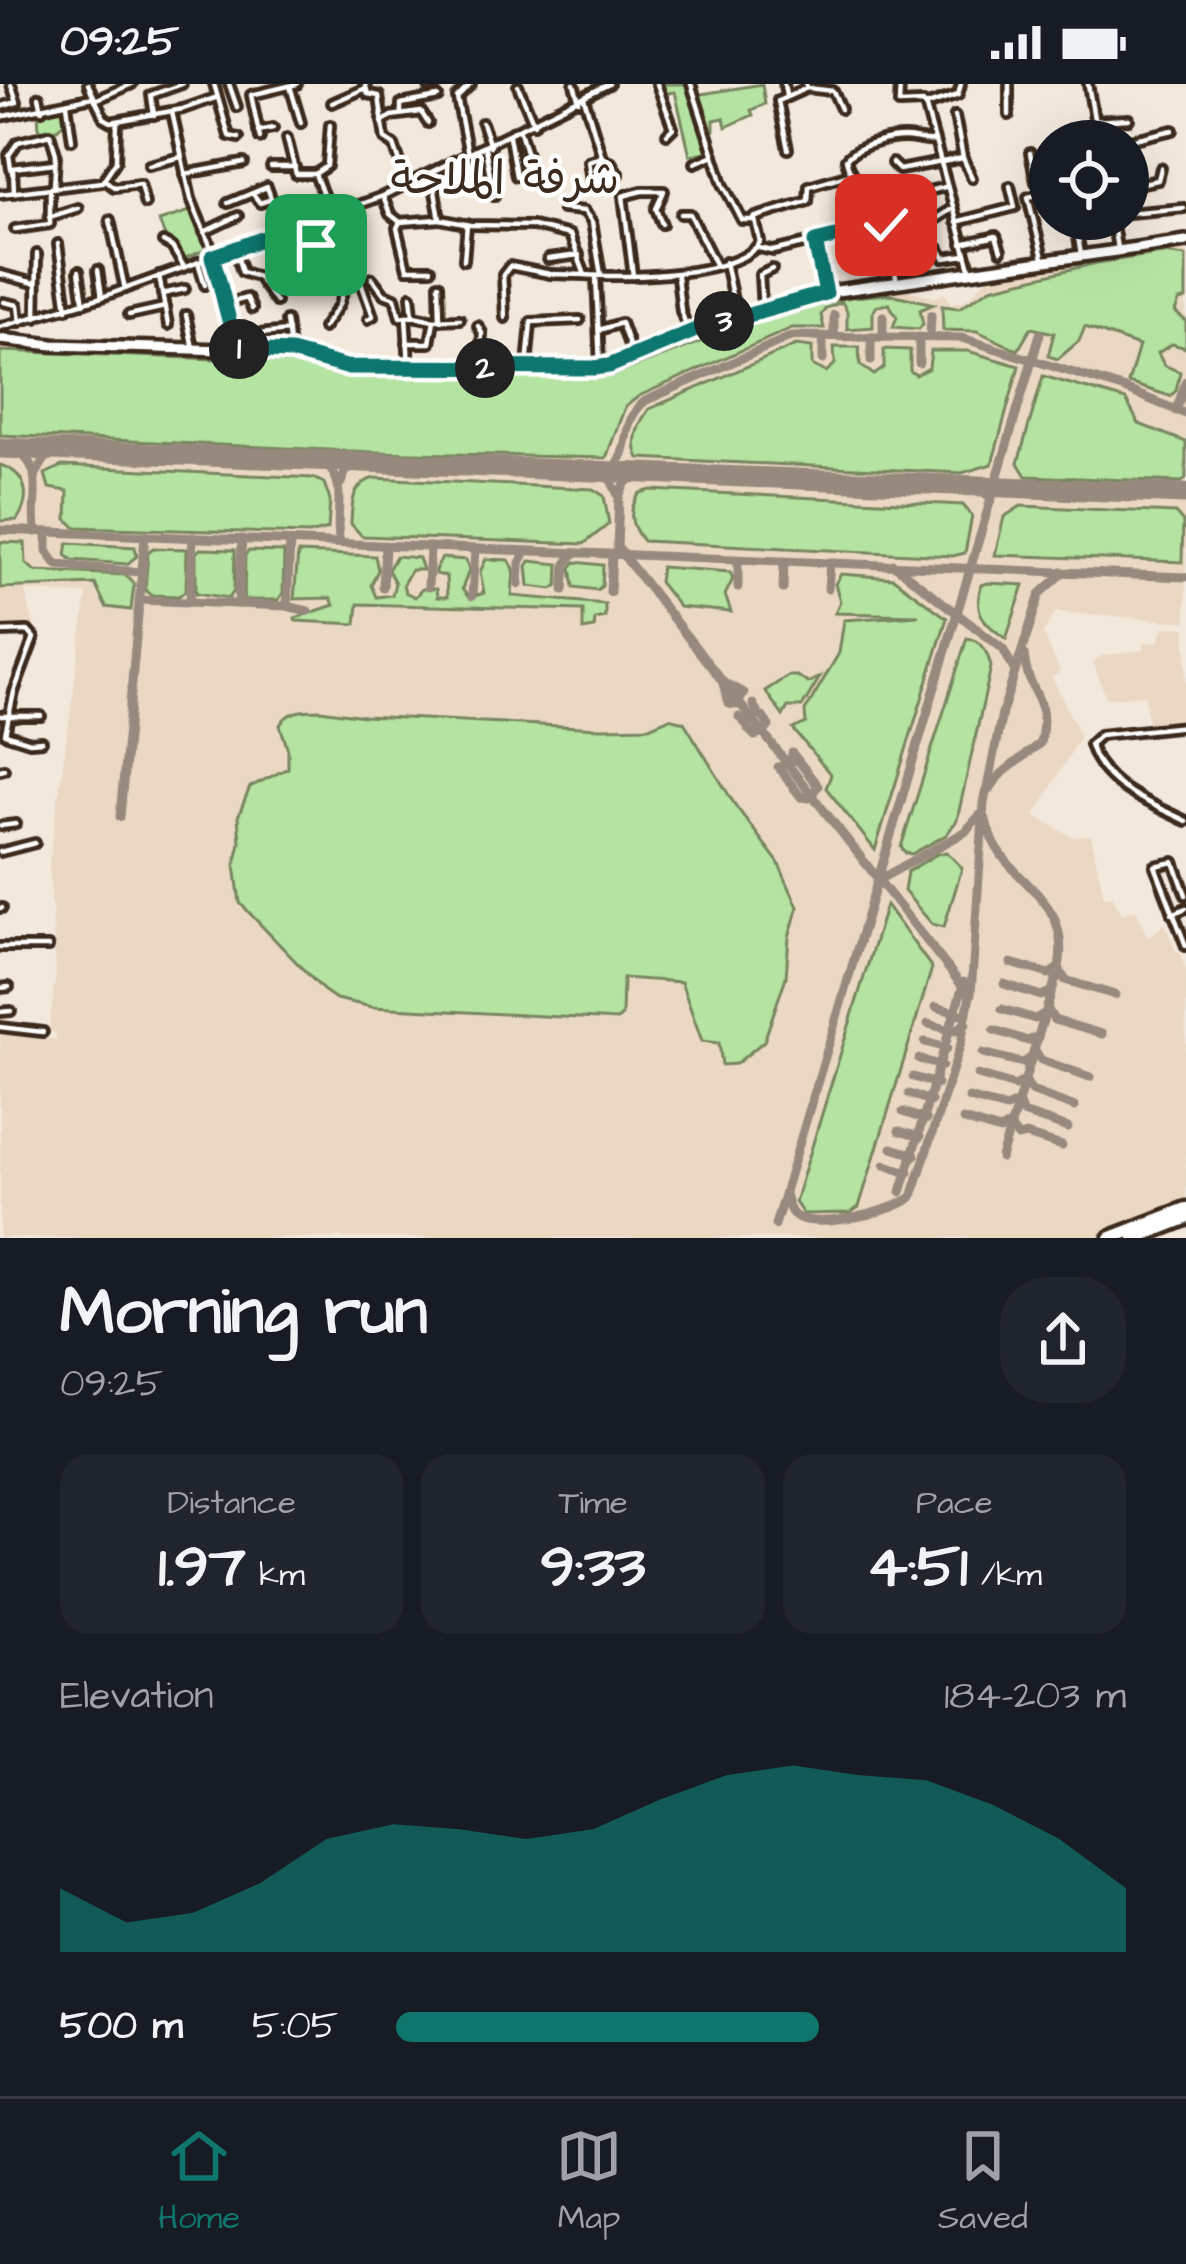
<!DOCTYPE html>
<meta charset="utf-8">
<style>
body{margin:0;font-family:"Architects Daughter","Playpen Sans Arabic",sans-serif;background:#20242c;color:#f1f3f6;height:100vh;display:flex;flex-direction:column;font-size:45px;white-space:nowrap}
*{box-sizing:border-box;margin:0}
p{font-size:39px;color:#9ea1a6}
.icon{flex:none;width:66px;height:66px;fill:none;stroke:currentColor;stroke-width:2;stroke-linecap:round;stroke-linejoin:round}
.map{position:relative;height:1154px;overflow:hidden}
.details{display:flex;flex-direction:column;background:#171b24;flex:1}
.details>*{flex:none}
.controls{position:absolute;left:1029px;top:36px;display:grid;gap:24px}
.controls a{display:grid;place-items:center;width:120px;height:120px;border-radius:50%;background:#171b24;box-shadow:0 12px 48px #0002;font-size:60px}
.pin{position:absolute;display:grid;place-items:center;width:102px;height:102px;color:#fff;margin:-51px;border-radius:24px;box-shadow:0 6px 18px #0006}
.km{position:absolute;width:60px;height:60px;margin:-30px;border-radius:50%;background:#222;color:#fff;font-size:33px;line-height:60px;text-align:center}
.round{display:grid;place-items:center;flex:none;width:126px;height:126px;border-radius:48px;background:#20242c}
.overview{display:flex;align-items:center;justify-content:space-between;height:204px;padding:0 60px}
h1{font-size:66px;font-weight:700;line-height:90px}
.stats{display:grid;grid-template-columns:repeat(3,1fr);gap:18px;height:204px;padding:12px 60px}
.stats div{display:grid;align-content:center;border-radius:30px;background:#20242c;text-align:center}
.stats b{font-size:60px;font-weight:700}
.stats small{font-size:33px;font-weight:400}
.stats p{font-size:33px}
.chart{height:336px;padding:24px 60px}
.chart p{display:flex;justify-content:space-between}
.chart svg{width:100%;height:216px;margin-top:12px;fill:#0f766e;opacity:.7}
ul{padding:0 60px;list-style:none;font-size:39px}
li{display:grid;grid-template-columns:192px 144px 1fr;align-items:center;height:90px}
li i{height:30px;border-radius:15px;background:#0f766e}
.status{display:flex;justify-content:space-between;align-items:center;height:84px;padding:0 60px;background:#171b24;direction:ltr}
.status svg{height:33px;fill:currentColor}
.dock{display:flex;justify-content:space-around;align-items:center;height:168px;border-top:3px solid #363941;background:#171b24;font-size:33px;color:#9ea1a6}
.dock a{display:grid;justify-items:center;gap:6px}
.dock .selected{color:#0f766e}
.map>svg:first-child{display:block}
.built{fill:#ebd8c3}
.green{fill:#b5e3a2;stroke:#788660;stroke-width:3}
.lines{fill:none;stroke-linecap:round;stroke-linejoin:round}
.taxiway{stroke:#97897d;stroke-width:9}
.runway{stroke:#97897d;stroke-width:21}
.minor-casing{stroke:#3b2a1e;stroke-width:14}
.secondary-casing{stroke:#3b2a1e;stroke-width:18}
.trunk-casing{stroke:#3b2a1e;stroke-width:21}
.minor{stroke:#fff;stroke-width:4.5}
.secondary{stroke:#fff;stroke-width:9}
.trunk{stroke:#fff;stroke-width:12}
.route-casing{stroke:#fff;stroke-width:24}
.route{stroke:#0f766e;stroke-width:15}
.labels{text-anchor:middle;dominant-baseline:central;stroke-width:9;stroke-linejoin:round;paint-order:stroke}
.quarter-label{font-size:45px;fill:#3b2a1e;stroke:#fff}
</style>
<div class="status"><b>09:25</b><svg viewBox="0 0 49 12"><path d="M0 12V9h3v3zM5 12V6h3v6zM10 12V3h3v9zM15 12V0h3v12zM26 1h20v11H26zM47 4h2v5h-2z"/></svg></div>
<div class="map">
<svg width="1186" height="1154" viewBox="0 0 1186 1154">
<rect width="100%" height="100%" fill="#f3e8dc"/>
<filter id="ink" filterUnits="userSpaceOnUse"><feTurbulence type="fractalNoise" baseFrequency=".00833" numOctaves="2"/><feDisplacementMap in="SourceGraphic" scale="24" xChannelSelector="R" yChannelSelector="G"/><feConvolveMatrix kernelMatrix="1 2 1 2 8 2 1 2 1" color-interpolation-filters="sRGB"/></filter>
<g filter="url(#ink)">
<g class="built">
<polygon points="1186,161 1186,538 1056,528 1043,549 1060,588 1052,593 1080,652 1035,732 1073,753 1091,751 1104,813 1112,811 1122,830 1136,825 1148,853 1165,840 1176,868 1180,868 1186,886 1186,1120 1096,1154 0,1154 0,951 56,955 56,949 49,947 56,888 49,780 87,510 25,507 35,545 0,547 0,261 294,272 338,286 610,288 704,247 839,210 909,200 910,207 934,213 947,210 950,219 967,216 990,191 1126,167"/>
<polygon points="1164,543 1186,544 1186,635 1148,643 1145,611 1106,614 1093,578 1102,572 1143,566 1143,559 1158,558"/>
</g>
<g class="green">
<polygon points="659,0 690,0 712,67 690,71 675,8 662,10"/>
<polygon points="762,0 765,20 751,26 753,31 726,43 724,34 714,36 714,46 710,47 696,11"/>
<polygon points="66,21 68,35 57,45 39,48 38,28"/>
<polygon points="193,126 210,164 183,175 166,155 159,137"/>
<polygon points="1163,169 1186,172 1186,215 1179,217 1175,228 1186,237 1186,264 1172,260 1158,269 1164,281 1180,288 1176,307 1170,312 1128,299 1139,262 1085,243 1079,257 1058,275 1048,272 1054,249 1031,244 1018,266 977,247 943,246 942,222 959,224 991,204 1097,179"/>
<polygon points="890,210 934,220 920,226 923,240 919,245 893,243 897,233 889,220 877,222 873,228 873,243 847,245 847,227 842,218 826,224 821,231 824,244 792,244 639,312 625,323 606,374 374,368 0,351 0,267 294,278 337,291 611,292 739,243 850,213"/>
<path d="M 796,261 L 812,263 L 812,281 L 826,288 L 835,280 L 834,263 L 859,263 L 860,281 L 874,291 L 884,284 L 884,265 L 910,266 L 910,287 L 916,291 L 929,284 L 931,267 L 968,267 L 1019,282 L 992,380 L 962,389 L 639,374 C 630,357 638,340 649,325 Z"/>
<polygon points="1043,292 1126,316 1139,340 1186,358 1186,394 1182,398 1026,392 1018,379"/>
<path d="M 0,381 C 27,389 32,413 17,436 L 0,437 Z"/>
<polygon points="62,382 313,394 324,399 330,416 328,445 309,450 75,443 67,435 68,407 49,404 45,390"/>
<path d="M 374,394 L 593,405 L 604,412 L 609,440 L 584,460 L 362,452 L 351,440 C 352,420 351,401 374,394 Z"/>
<path d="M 651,406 L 963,421 L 972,432 L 965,469 L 953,472 L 643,457 C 630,441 627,427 640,409 Z"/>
<polygon points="1021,422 1175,429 1183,438 1182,478 995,471 1004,433"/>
<polygon points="0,458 25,459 26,479 35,487 126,491 134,500 131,526 106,523 95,500 0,504"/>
<polygon points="68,459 135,463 137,472 127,480 72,476 66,471"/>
<polygon points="153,464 187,465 186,506 179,512 151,511 145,506 148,468"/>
<polygon points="200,465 235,466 234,507 229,514 196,509 196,469"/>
<polygon points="249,467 284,468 283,509 278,516 244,516 245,471"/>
<polygon points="298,469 375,472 378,486 371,501 376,513 392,511 395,499 388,486 396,472 419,474 423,486 411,486 403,500 405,508 415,513 422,505 436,505 437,513 447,513 446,492 435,490 435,486 442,474 466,476 469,486 462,505 469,514 484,509 480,488 486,475 509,476 514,485 512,512 605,520 605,533 595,535 594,544 583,546 583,526 358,520 356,540 296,537 295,534 334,521 331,514 294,515"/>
<polygon points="530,477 559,480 558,501 552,505 529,502 527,482"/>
<polygon points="575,478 603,481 602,502 597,506 574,503 571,484"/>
<polygon points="661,483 730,488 733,495 725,511 731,528 679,523 659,498"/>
<polygon points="841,490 893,494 947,534 875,766 826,704 831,691 793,645 806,639 805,627 839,569 844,536 919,531 835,529 840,517 835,500"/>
<path d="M 988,499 L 1024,501 L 1006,555 C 984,538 973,530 981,501 Z"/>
<path d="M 967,554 C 981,556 988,569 991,583 L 957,736 L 946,751 L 912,770 L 905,769 L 901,763 Z"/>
<polygon points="788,592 797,592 808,599 820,593 802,623 788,623 783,632 765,607"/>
<path d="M 320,626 L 364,632 L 601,644 L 649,643 L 670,634 L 684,638 L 735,721 L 778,778 L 798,823 L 789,853 L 786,893 L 764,957 L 736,980 L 722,981 L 719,959 L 702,957 L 681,898 L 623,894 L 622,932 L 617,936 L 372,923 L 336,915 L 323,906 L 240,819 L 235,781 L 240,758 L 238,733 L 250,703 L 288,684 L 288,666 L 280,641 C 288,626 304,626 320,626 Z"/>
<polygon points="947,768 962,784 944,843 932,840 904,807 907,788 937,770"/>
<polygon points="886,821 932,884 859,1123 850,1129 803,1130 795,1118"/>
</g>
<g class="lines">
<g class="taxiway">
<polyline points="834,252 834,231"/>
<polyline points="883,253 883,232"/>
<polyline points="930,253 931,231"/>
<polyline points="823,276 823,252"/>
<polyline points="871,277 871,253"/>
<polyline points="919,279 919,253"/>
<polyline points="1176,327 1186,297"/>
<path d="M 12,365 C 50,382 28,417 36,448"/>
<path d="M 315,376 C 354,390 332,429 340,459"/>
<polyline points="592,387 611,396 619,413 626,398 641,389"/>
<path d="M 608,388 C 634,371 617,340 645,317 L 792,252 L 962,254 L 1122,304 L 1186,330"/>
<polyline points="36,390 46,373 61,367"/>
<polyline points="341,399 346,387 361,378"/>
<polyline points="978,403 992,415"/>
<polyline points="619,413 617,464 624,470"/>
<polyline points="0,446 1186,493"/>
<polyline points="47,449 47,467 57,481 141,488"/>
<path d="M 623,471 L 970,912 L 961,959 L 912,1113 C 891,1128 825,1144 799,1134 C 789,1131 788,1119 785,1110"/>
<polyline points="893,480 1003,565 1014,586"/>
<polyline points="519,500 520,479 526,467"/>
<polyline points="383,503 385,462"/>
<polyline points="428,503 430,463"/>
<polyline points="738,503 738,476"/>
<polyline points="783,505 784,477"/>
<polyline points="828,505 830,478"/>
<polyline points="564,506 566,480 574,469"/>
<polyline points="610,508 612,471"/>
<polyline points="472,512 475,465"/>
<polyline points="139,516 287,522 308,527"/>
<polyline points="190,517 193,453"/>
<polyline points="238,520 242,455"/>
<polyline points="287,522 290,458"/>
<polyline points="722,596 729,620 737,621 744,609 726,600"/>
<polyline points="739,633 746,640 759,631 753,620"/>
<polyline points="748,645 755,652 764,649 769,642 763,633"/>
<polygon points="792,669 818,702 809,714 801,713 778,683 791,679"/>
<path d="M 990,705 L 999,692 L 1040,659 C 1051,611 1027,611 1024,570"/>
<polyline points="120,733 145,452"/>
<path d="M 986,736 C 1000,802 1073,805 1059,884 L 1001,1074"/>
<polyline points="880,795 965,748 980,731"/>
<polyline points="1011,879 1049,890 1059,884 1065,896 1115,911"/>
<polyline points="1004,900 1041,912 1052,907"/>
<polyline points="971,910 984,719 1002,629 1040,510 1062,490"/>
<polyline points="936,923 961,930"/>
<polyline points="1047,924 1054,936 1102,950"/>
<polyline points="1002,925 1035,935 1045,929"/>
<polyline points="928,940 955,947 966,939"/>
<polyline points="994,946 1028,957 1038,952"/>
<polyline points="925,958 947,964"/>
<polyline points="1034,965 1041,976 1090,993"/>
<polyline points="983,969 1023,979 1032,973"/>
<polyline points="919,975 942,982"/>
<polyline points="978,991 1015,1002 1025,996 1031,1007 1075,1023"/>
<polyline points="913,993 937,1000"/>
<polyline points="909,1010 931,1017"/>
<polyline points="969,1014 1006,1024 1018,1018 1023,1029 1068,1044"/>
<polyline points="903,1028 926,1036"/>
<polyline points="963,1036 1000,1047 1011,1040"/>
<polyline points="1012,1045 1018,1053 1026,1051 1062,1062"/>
<polyline points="899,1047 920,1053"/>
<polyline points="892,1064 915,1071"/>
<polyline points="885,1081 909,1088"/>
<polyline points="901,1108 964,898"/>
<polyline points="775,1141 1040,250"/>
</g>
<polyline class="runway" points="0,364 1186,410"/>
<g class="minor-casing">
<g id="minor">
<polyline points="88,0 104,34 111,38 183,25 215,14"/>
<polyline points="214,0 229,52 239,54"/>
<polyline points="229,0 237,23"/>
<polyline points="365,0 368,10 379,12 385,55 394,61 408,101"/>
<polyline points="574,0 579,17"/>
<polyline points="657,0 673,44 667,50"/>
<polyline points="784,0 786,12"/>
<polyline points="900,0 899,20 923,19 926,24 971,188"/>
<polyline points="1009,0 1009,31"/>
<polyline points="1088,0 1098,57"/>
<polyline points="290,2 301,39"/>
<polyline points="518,2 534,40"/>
<polyline points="429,3 438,0"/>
<polyline points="807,4 833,7 841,25"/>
<polyline points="39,13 42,26"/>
<polyline points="584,14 602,73 588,77 591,96"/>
<polyline points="95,16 132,0"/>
<polyline points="332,19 366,4"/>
<polyline points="67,20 72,56"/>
<polyline points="925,22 958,11 961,0"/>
<polyline points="0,23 17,18 11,0"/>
<polyline points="172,28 191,115 214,171"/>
<polyline points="401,30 401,20 438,13"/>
<polyline points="154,31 151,11 182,0"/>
<polyline points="0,33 93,13"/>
<polyline points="1094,37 1129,35"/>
<polyline points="382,38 391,32 421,28 428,39"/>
<polyline points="482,39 490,62"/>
<polyline points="258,47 273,44"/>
<polyline points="520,47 532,88"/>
<polyline points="509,52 516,92"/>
<polyline points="1063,52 1096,47"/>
<polyline points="260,54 251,11 297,0"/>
<polyline points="287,54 296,90 315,90 331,131"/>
<polyline points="1126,57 1173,46"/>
<polyline points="485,64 494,112"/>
<polyline points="788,65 778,17 807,4 806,0"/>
<polyline points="1030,69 1036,98 1050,95"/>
<polyline points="468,70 457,14 471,0"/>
<polyline points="602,73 611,78 619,91"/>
<polyline points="963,74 972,94"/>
<polyline points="695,79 714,71"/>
<polyline points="892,79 899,86 963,74 955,32"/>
<polyline points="149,81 181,73"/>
<polyline points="271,83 295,83"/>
<polyline points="11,85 9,71 18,58 50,50 56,70 54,103"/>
<polyline points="185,90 244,79"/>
<polyline points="315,90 327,82 330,41"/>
<path d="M 432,91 L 440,135 L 470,141 L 533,142 L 570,151 L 585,191 C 624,194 739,193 760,158 L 755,136 L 742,136 L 723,100 L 691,0"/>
<polyline points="105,96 114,103 140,100 145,120"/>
<polyline points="1128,102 1158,96 1161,84"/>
<polyline points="14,109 13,84 55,79"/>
<polyline points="0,110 102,98 116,77 117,38"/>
<polyline points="253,110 260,119 272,115"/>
<polyline points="383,113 390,130 400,138 440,135"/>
<polyline points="228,119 267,103 283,147"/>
<polyline points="562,125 584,127 592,138 601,191"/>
<polyline points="890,126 890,116 945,103"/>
<polyline points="1128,129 1184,124"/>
<polyline points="333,130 357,179"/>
<polyline points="681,130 690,130 715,180"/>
<polyline points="49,133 78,124"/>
<polyline points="320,134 347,194 339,221 323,244"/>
<polyline points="753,134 808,117 809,102 850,90"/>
<polyline points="1075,135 1081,171"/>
<polyline points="1112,135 1117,164"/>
<polyline points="110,136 125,205"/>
<polyline points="400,138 397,144 407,185 431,185"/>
<polyline points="956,138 1015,123 1010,102"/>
<polyline points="15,145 50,140 50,104"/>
<polyline points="920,145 950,126"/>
<polyline points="204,148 238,132"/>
<polyline points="340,149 361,143"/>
<polyline points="890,151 920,145 911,111"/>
<polyline points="163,158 172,163 184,183"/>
<polyline points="815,158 826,210"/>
<polyline points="58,160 67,225"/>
<polyline points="962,160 996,152 1001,167"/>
<polyline points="759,164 773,167 886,141"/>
<polyline points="844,164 853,175 893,167"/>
<polyline points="235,165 242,188 258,193 276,218"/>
<polyline points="939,165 944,174 966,171"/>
<path d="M 213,174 C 223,205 226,236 240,265"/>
<polyline points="548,175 579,171"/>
<polyline points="464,176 467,140"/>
<polyline points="198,178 205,201"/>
<polyline points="725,178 736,231"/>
<polyline points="1044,178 1028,113 1050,108"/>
<polyline points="291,183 304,174 307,166 329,156"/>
<polyline points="98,186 102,213"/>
<polyline points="79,187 84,219"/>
<polyline points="0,190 34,199"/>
<polyline points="159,192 168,241"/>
<polyline points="596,192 600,282"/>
<polyline points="633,192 623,112 642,107 664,107 656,125 662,140"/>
<polyline points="677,192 681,227 689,249"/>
<polyline points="347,194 359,193 373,232 368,235"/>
<polyline points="372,194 384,210 395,214 400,233 406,232"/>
<path d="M 896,194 C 893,167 890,140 874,117 C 864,102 849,93 846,75 C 858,61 895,51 914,55 C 921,56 927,58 934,57"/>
<polyline points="439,200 440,236"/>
<polyline points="162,210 185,205"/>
<polyline points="4,218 18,221 20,238"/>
<polyline points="225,220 247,214 252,225"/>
<polyline points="762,224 760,191 772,185"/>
<polyline points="129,231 165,223"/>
<polyline points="186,231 193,264"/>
<polyline points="413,232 434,236"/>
<polyline points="36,234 37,170"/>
<polyline points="505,234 503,191 510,182 550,190 585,191"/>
<polyline points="286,237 291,268"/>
<polyline points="478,242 482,249 480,283"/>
<polyline points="0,243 102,213 383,112 609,0"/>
<polyline points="243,243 250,251 288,247"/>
<polyline points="599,246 621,239 633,272"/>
<polyline points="407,259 430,259 434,236 460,235"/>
<polyline points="409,282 406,232 413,232 411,212"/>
<polyline points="527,282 531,238 580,236"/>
<polyline points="0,548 28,547 34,554 14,608 5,650 30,658 42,657"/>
<polyline points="0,632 41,632"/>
<path d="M 1186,642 L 1100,651 L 1090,660 C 1102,703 1150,719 1186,737"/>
<polyline points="0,686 4,685"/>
<polyline points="0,742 16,740"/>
<polyline points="0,768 35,759"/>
<polyline points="1186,811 1174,778 1155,782 1186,862"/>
<polyline points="0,824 2,824"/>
<polyline points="1172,830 1186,824"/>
<polyline points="0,863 48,863"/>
<polyline points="0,904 9,903"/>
<polyline points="0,928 11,927"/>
<polyline points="0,943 43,948"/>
</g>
</g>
<g class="secondary-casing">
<polyline id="secondary" points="0,255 53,261 291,268 346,282 593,284 609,282 696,246 830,208 1186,157"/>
</g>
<g class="trunk-casing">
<g id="trunk">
<polyline points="1111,1154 1186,1125"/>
<polyline points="1135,1154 1186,1134"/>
</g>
</g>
<use href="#minor" class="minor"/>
<use href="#secondary" class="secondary"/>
<use href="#trunk" class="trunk"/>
</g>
</g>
<g class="lines" filter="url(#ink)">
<g class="route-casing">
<path id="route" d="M 316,161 L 329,156 L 320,134 L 212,173 C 223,204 226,236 239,266 L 291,268 L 346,283 L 593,284 L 609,282 L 696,246 L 826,209 L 815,158 L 886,141"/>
</g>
<use href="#route" class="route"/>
</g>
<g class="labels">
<g class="quarter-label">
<text x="505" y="96">شرفة الملاحة</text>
</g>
</g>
</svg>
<div class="controls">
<a><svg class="icon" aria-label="locate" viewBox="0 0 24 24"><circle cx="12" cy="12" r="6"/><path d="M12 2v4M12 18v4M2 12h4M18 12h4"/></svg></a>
</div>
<div class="pin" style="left:316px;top:161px;background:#1e9e55"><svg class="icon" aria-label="arrive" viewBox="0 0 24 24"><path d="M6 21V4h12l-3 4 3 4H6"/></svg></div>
<div class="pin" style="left:886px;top:141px;background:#d93025"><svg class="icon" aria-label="check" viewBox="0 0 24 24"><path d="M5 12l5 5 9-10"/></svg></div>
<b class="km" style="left:239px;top:265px">1</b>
<b class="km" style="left:485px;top:284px">2</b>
<b class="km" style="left:724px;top:237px">3</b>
</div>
<section class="details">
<div class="overview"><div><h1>Morning run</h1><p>09:25</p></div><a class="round"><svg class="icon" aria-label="share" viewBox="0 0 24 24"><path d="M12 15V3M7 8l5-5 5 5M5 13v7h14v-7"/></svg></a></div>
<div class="stats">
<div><p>Distance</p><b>1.97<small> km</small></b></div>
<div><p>Time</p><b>9:33</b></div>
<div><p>Pace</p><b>4:51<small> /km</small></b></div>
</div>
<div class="chart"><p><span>Elevation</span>184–203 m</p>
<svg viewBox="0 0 160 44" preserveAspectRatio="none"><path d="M0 44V31L10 38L20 36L30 30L40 21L50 18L60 19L70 21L80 19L90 13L100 8L110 6L120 8L130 9L140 14L150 21L160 31V44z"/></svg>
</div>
<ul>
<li><b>500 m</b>5:05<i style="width:58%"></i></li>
</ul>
</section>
<nav class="dock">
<a class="selected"><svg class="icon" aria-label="home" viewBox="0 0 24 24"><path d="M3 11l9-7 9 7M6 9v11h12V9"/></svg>Home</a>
<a><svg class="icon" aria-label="map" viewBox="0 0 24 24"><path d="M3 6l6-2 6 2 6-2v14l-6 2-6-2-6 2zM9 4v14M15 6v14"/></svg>Map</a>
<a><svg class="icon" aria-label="saved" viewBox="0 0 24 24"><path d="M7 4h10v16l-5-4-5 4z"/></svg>Saved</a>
</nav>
